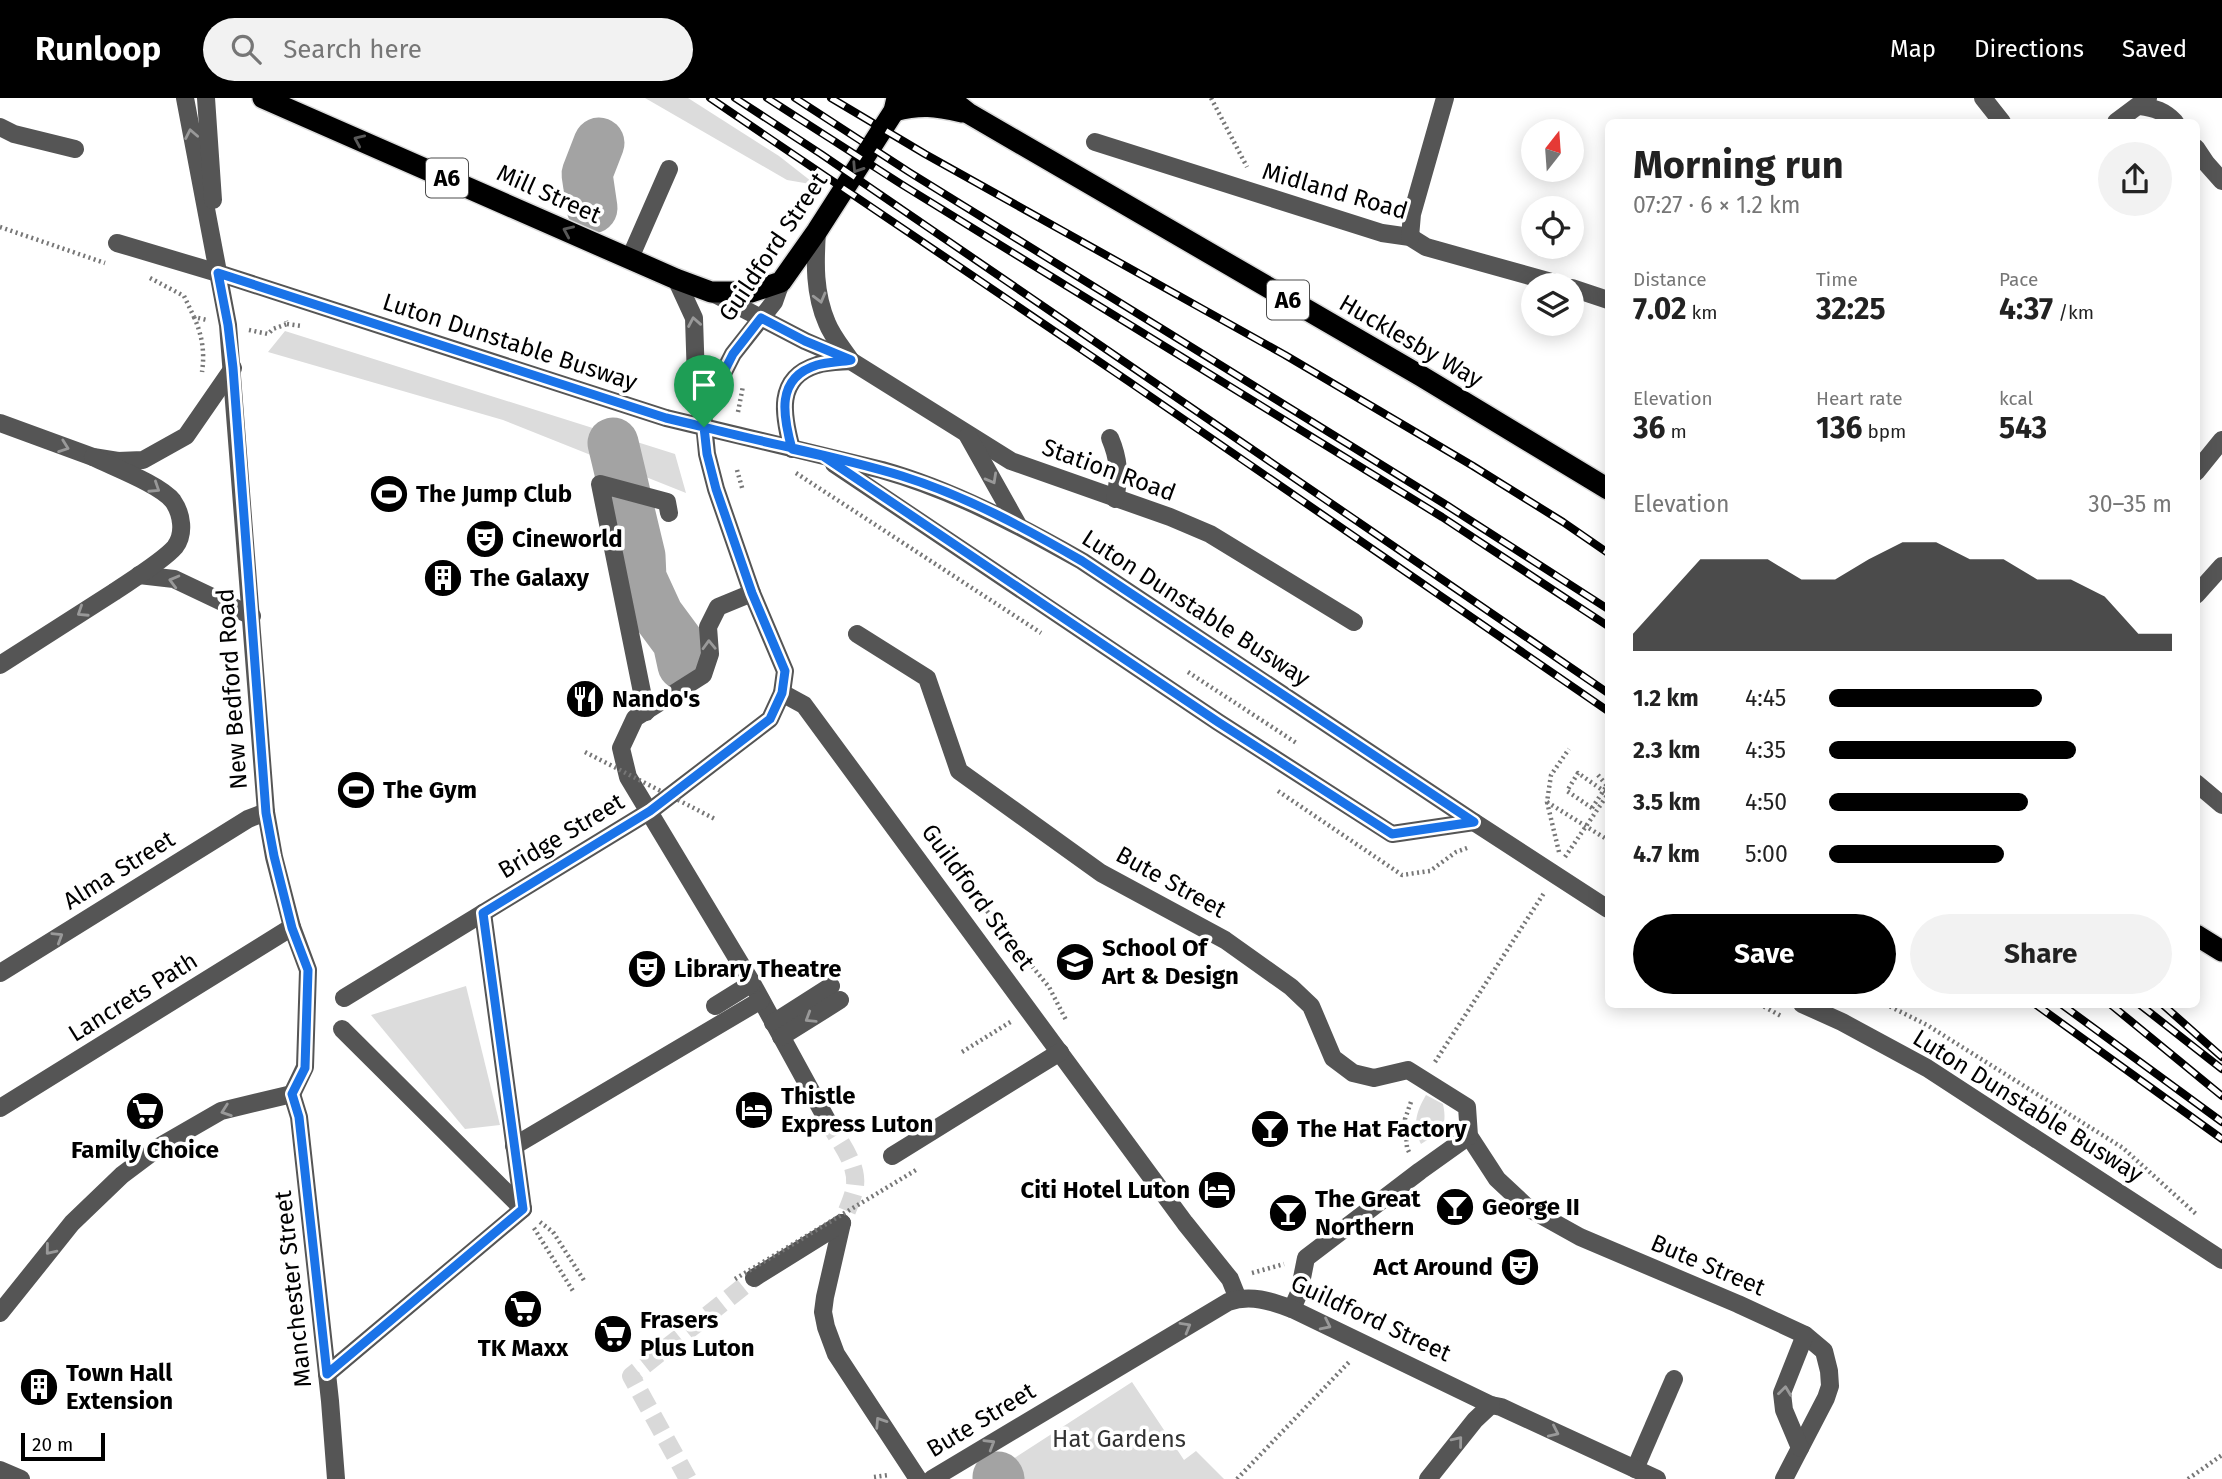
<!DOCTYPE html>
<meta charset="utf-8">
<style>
body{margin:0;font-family:"Fira Sans",sans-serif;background:#f2f2f2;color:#222;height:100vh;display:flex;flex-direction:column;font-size:26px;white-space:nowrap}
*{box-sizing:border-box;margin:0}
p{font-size:23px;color:#767676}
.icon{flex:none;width:38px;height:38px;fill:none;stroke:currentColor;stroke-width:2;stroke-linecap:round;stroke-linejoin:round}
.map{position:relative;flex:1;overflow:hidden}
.side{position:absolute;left:1605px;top:21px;width:595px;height:889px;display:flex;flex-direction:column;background:#fff;border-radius:10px;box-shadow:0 4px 18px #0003}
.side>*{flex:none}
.needle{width:46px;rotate:17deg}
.controls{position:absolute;left:1521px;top:21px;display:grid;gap:14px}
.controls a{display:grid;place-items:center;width:63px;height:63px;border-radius:50%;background:#fff;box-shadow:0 4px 18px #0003;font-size:35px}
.scale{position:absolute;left:21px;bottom:18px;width:84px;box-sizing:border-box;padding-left:7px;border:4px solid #000;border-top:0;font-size:19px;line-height:24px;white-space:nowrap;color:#000;-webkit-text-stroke:5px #fff;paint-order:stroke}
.pin{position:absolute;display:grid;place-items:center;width:60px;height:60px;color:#fff;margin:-72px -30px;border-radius:50% 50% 50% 0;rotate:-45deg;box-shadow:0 0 7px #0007}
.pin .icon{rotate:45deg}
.round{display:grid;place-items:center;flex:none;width:74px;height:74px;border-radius:37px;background:#f2f2f2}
.overview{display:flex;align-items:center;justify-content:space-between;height:119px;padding:0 28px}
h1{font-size:38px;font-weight:700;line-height:52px}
.stats{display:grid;grid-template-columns:repeat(3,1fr);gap:10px;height:119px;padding:7px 28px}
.stats div{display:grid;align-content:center}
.stats b{font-size:30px;font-weight:700}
.stats small{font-size:19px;font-weight:400}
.stats p{font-size:19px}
.chart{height:196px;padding:14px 28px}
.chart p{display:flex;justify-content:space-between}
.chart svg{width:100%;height:126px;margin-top:7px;fill:#000;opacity:.7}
.action{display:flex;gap:14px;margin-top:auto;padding:14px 28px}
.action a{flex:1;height:80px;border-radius:42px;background:#000;color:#fff;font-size:28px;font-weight:700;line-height:80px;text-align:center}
.action a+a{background:#f2f2f2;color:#222}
ul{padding:0 28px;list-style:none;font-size:23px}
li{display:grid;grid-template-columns:112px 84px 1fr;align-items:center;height:52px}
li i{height:18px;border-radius:9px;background:#000}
header{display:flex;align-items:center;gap:42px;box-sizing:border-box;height:98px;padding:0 35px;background:#000;color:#fff}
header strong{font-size:33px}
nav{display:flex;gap:38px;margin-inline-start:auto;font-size:24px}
.search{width:490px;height:63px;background:#f2f2f2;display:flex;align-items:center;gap:18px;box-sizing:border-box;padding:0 24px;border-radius:38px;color:#767676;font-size:26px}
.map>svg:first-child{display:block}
.green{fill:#dcdcdc}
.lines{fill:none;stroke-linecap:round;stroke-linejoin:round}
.river{stroke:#a3a3a3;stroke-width:51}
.minor-tunnel{stroke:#d9d9d9;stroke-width:18;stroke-dasharray:18 9;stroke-linecap:butt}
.highway-casing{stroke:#dbdbdb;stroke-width:24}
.path{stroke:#777;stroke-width:4.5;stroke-dasharray:2 3.5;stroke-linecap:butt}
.minor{stroke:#555;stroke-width:18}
.highway{stroke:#000;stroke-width:21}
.rail-casing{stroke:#000;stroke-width:8}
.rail{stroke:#fff;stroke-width:5;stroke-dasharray:16;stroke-linecap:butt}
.path-bridge{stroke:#777;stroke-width:4.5;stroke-dasharray:2 3.5;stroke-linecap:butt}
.oneway{stroke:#999}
.oneway2{stroke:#595959}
.route-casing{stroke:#fff;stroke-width:14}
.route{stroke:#1a73e8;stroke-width:9}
.labels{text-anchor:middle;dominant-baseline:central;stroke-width:7;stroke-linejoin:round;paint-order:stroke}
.shield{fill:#fff;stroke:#4c4c4c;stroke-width:2}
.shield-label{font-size:23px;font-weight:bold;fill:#000}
.street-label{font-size:24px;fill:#000;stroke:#fff}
.poi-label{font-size:24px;font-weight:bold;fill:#000;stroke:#fff;text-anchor:start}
.park-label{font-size:24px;fill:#333;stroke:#fff}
</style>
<header>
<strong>Runloop</strong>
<div class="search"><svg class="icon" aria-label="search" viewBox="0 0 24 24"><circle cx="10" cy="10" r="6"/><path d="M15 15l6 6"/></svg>Search here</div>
<nav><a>Map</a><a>Directions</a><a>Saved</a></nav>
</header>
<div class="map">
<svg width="2222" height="1381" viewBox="0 0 2222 1381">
<rect width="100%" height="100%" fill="#fff"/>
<g class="green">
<polygon points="645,0 688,0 779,58 816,87 787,82"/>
<polygon points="285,233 675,356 686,395 503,322 268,254"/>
<polygon points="466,888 500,1027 465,1031 371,917"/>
<path d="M 1426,997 L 1443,1006 C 1448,1030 1441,1034 1421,1046 C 1412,1028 1416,1014 1426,997 Z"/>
<polygon points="1132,1284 1184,1362 1196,1353 1224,1381 982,1381"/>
</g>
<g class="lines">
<g class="river">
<polyline points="592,110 587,76 599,45"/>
<polyline points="613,345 640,458 641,480 658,517 678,544 683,567"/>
<polyline points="998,1379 999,1381"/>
</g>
<g class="minor-tunnel">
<path d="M 827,1022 C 838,1042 858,1065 855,1088 C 853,1101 846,1114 842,1125"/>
<polyline points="688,1381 631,1278 754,1180"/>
</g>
<g class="highway-casing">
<g id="highway">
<polyline points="263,0 676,181 711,194 751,194 781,184 817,133 894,13 897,0"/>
<polyline points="949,0 968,15 1421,278 1608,391"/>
<path d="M 894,13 C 921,6 935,8 962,14"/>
<polyline points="2196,837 2222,853"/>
</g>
</g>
<g class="path">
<polyline points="1211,0 1247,69"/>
<polyline points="0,129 105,165"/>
<polyline points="150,180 184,198 194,219 207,222"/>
<path d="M 194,219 C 202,237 205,254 202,274"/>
<polyline points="287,226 302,228"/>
<polyline points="249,232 268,236 273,231 287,226 286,223"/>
<polyline points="738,314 743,288"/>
<polyline points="737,372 743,393"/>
<polyline points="796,375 1041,535"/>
<polyline points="1188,574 1298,646"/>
<polyline points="1598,677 1608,689"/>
<polyline points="1278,693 1402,777 1430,773 1456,754 1467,750"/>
<polyline points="1547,704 1608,742"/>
<polyline points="1592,710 1567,693 1578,675 1608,696"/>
<polyline points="1559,754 1547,704 1551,677 1569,651"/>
<polyline points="1565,759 1608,696"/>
<polyline points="987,813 1049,889 1066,922"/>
<polyline points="1759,906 1783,919"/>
<polyline points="1885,906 1927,927 2123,1050 2196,1116"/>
<polyline points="962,954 1012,923"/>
<polyline points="1435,964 1544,795"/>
<polyline points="1409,1054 1407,1050 1405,1021 1412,1001"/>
<polyline points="540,1124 553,1134 585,1184"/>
<polyline points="534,1130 573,1193"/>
<polyline points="1252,1175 1284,1166"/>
<polyline points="874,1379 888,1377"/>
<polyline points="1237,1381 1351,1262"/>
<polyline points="2188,1381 2222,1357"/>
</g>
<g class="minor">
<polyline points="185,0 228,227 266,714 274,759 292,829 308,872 305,969 292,996"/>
<polyline points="206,0 213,102"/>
<polyline points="1983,0 2002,24"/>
<path d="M 2140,8 C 2155,10 2164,13 2175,24"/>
<polyline points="2116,24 2148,0"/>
<polyline points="0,29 14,36 75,51"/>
<polyline points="1095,44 1382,135 1410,139 1426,149 1562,187"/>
<polyline points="2196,50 2206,65 2222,83"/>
<path d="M 817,133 C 815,165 814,195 827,225 C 832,238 843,251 851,263"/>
<polyline points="1410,139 1412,116 1445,0"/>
<path d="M 117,145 L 218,175 L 666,320 L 882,372 C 953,392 1018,427 1082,463 L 1474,724 L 1608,811"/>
<polyline points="630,160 669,71"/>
<polyline points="676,181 694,220 696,282 703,315"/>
<polyline points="1572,190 1608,202"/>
<polyline points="711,194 805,243 851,263 1011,363 1170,419 1210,436 1354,524"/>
<polyline points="0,325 93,359 118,363 143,362 186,338 233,270"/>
<polyline points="968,338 1018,427"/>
<path d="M 1110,340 C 1119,361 1120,378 1115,401"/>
<path d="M 792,351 C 783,318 775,280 817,267 C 828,264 840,264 851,263"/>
<polyline points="834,366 1218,624 1392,736 1474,724"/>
<polyline points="2196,374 2222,342"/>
<polyline points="139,477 174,481 252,518"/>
<polyline points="752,495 718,509 708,529 710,556 703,577 635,620 621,650 628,679 752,885 827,1022"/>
<polyline points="2196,497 2222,468"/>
<polyline points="857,536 927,580 959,673 1101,775 1225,842 1291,889 1311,908 1333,960 1353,975 1374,980 1408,972 1467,1009 1469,1038 1497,1081 1528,1110 1580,1139 1738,1206 1805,1237 1824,1253 1829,1273 1830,1288 1826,1300 1784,1381"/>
<path d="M 0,567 C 38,543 76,518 114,494 C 130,483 163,463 175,449 C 185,436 182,416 173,403 C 161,387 113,369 93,359"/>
<polyline points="782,595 804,607 1185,1125 1230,1181 1238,1201"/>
<polyline points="646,614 600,386 667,404 669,415"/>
<polyline points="2196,685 2222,707"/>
<polyline points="483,815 523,1111"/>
<polyline points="0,875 248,721 266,714"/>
<polyline points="344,900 650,713 770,621 782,595 785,573 752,495 716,391 707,356 703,315 733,256 774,204 781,184"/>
<polyline points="1802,906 1842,924 1927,970 2222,1162"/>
<polyline points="715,908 752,885"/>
<polyline points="773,925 831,888"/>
<polyline points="342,931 523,1111"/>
<polyline points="781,939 840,902"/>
<polyline points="292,996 299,1019 330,1303 336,1381"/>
<polyline points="0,1010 292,829"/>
<polyline points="514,1048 761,902"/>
<polyline points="892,1058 1060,954"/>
<polyline points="842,1125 825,1199 823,1214 826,1229 836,1256 918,1381"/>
<polyline points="754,1180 842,1125"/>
<polyline points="1292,1211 1299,1195 1306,1160 1420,1073 1469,1038"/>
<polyline points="0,1215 72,1125 122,1077 162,1047 221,1013 292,996"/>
<polyline points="327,1276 523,1111"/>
<polyline points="1800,1350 1784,1312 1782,1295 1805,1237"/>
<polyline points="1635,1371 1674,1281"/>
<polyline points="0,1372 21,1381"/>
<path d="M 932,1381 L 1228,1204 C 1250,1196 1271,1203 1292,1211 L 1491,1307 L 1501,1309 L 1657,1381"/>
<polyline points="1428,1381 1475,1322 1491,1307"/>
</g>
<use href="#highway" class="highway"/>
<g class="rail-casing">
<g id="rail">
<polyline points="710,0 1128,283 1608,613"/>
<polyline points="735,0 821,56 1608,595"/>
<polyline points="767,0 901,86 1442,419 1608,528"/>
<polyline points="795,0 909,74 1448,408 1608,511"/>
<polyline points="831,0 925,56 1285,257 1473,368 1563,424 1608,455"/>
<polyline points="2035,906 2222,1041"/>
<polyline points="2061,906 2222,1024"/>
<polyline points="2110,906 2222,998"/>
<polyline points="2139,906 2222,971"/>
<polyline points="2162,906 2222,959"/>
</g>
</g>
<use href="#rail" class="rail"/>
<g class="path-bridge">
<polyline points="585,654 715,721"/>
<polyline points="1592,710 1608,686"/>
<polyline points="735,1181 916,1072"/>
</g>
</g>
<defs><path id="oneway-chevron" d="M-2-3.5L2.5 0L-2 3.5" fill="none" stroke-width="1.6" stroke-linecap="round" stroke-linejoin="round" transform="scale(1.75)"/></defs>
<g class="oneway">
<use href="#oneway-chevron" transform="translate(191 36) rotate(-101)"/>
<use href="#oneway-chevron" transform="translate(820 200) rotate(75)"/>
<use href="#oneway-chevron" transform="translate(694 224) rotate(-100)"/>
<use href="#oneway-chevron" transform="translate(64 349) rotate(20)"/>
<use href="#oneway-chevron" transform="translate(992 381) rotate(61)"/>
<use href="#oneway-chevron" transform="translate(155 390) rotate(33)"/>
<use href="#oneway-chevron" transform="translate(174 483) rotate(-165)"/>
<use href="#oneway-chevron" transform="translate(82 514) rotate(147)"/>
<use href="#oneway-chevron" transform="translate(709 547) rotate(-92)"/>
<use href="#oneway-chevron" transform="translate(58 839) rotate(-32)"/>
<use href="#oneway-chevron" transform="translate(810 920) rotate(148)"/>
<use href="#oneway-chevron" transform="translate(226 1013) rotate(161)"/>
<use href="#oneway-chevron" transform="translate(50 1152) rotate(129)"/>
<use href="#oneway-chevron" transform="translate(1326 1227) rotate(26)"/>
<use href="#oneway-chevron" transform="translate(1186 1229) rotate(-30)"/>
<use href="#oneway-chevron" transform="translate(1785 1293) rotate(-83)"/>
<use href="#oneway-chevron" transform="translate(880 1324) rotate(-123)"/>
<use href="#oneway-chevron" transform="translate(1554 1334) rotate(25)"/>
<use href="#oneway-chevron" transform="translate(1458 1343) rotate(-51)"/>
<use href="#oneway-chevron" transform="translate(990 1346) rotate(-31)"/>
</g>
<g class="oneway2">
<use href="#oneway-chevron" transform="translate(359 42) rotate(-156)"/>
<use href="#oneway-chevron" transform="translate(857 70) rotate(123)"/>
<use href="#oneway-chevron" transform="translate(568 133) rotate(-156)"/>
</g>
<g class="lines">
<g class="route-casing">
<path id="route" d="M 704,329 L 666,320 L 218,175 L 228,227 L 233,270 L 266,715 L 274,758 L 292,830 L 308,872 L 305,970 L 292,996 L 299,1019 L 327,1276 L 523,1111 L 483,815 L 650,713 L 770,621 L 782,595 L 785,573 L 752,495 L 716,391 L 707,356 L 704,329 C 769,346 837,358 902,378 C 966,398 1025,430 1082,463 L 1474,724 L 1392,736 L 1218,624 L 823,358 L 792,351 C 783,318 775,280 817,267 C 828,264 840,264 851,262 L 805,243 L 761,220 L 733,256 L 703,315 L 704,329"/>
</g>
<use href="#route" class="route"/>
</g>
<defs>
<g id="stadium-disc" transform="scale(2.0125)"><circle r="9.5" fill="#000" stroke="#fff"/><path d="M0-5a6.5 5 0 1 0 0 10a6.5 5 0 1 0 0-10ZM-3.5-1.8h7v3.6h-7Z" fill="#fff"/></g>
<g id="theatre-disc" transform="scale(2.0125)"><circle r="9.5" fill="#000" stroke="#fff"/><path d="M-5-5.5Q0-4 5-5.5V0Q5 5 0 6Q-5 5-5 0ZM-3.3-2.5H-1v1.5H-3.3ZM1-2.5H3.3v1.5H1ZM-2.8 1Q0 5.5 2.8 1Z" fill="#fff"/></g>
<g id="building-disc" transform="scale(2.0125)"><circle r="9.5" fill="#000" stroke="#fff"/><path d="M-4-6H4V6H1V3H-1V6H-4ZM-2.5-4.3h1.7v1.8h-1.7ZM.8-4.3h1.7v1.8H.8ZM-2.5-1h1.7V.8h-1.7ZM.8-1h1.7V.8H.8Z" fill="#fff"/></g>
<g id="restaurant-disc" transform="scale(2.0125)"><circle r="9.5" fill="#000" stroke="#fff"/><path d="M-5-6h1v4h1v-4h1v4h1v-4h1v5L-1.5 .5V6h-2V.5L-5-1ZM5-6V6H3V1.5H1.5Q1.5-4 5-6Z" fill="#fff"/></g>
<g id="university-disc" transform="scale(2.0125)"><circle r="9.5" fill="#000" stroke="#fff"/><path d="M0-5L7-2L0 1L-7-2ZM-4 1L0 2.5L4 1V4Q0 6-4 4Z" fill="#fff"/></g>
<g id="hotel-disc" transform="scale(2.0125)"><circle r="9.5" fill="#000" stroke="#fff"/><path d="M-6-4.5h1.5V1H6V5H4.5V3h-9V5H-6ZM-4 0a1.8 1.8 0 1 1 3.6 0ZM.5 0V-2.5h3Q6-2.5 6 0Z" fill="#fff"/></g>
<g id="supermarket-disc" transform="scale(2.0125)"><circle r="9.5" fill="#000" stroke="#fff"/><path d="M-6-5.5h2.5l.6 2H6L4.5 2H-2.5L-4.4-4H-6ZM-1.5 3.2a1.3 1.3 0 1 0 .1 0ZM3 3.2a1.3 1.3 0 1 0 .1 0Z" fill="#fff"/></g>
<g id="bar-disc" transform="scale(2.0125)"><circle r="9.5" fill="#000" stroke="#fff"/><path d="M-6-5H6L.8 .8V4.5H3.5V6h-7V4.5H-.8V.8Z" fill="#fff"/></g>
</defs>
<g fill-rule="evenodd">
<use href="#stadium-disc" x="389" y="396"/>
<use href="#theatre-disc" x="485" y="441"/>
<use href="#building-disc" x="443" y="480"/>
<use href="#restaurant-disc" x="585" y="601"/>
<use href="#stadium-disc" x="356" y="692"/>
<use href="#university-disc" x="1075" y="864"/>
<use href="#theatre-disc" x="647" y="871"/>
<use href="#hotel-disc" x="754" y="1012"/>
<use href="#supermarket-disc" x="145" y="1013"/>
<use href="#bar-disc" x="1270" y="1031"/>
<use href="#hotel-disc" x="1217" y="1092"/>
<use href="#bar-disc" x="1455" y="1109"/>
<use href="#bar-disc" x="1288" y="1115"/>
<use href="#theatre-disc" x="1520" y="1169"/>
<use href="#supermarket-disc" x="523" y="1211"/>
<use href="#supermarket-disc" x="613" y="1236"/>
<use href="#building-disc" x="39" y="1289"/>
</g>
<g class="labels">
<g class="shield">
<rect x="426" y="60.5" width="42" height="39" rx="5"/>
<rect x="1267" y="182.5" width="42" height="39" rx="5"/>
</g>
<g class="shield-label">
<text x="447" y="80">A6</text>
<text x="1288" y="202">A6</text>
</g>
<g class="street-label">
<text transform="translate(1335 93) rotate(16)">Midland Road</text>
<text transform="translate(549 96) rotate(24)">Mill Street</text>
<text transform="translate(773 149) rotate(-56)">Guildford Street</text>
<text transform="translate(1411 243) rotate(30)">Hucklesby Way</text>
<text transform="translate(510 244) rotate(18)">Luton Dunstable Busway</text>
<text transform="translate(1109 372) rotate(20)">Station Road</text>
<text transform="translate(1196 510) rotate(33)">Luton Dunstable Busway</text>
<text transform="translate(232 591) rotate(-94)">New Bedford Road</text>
<text transform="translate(561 738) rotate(-31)">Bridge Street</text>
<text transform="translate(119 772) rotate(-32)">Alma Street</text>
<text transform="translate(1171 784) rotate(29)">Bute Street</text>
<text transform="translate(978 799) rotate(54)">Guildford Street</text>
<text transform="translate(133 899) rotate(-32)">Lancrets Path</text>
<text transform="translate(2028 1008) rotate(32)">Luton Dunstable Busway</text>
<text transform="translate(1708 1167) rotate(23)">Bute Street</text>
<text transform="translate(293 1191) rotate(-96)">Manchester Street</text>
<text transform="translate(1371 1220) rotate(25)">Guildford Street</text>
<text transform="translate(981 1322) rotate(-31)">Bute Street</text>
</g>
<g class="poi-label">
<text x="416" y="396">The Jump Club</text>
<text x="512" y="441">Cineworld</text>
<text x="470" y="480">The Galaxy</text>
<text x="612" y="601">Nando's</text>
<text x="383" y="692">The Gym</text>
<text x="1102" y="850">School Of<tspan x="1102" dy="28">Art &amp; Design</tspan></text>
<text x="674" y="871">Library Theatre</text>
<text x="781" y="998">Thistle<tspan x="781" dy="28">Express Luton</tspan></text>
<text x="1297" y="1031">The Hat Factory</text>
<text x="145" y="1052" text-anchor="middle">Family Choice</text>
<text x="1190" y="1092" text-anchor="end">Citi Hotel Luton</text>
<text x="1315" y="1101">The Great<tspan x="1315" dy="28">Northern</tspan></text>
<text x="1482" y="1109">George II</text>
<text x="1493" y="1169" text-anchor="end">Act Around</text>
<text x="640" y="1222">Frasers<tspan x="640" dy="28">Plus Luton</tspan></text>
<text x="523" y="1250" text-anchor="middle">TK Maxx</text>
<text x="66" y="1275">Town Hall<tspan x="66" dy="28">Extension</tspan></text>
</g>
<g class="park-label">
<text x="1119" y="1341">Hat Gardens</text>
</g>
</g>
</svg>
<div class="controls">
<a><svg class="needle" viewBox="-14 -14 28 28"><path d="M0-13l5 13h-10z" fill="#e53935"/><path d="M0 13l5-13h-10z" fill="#767676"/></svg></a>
<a><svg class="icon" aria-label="locate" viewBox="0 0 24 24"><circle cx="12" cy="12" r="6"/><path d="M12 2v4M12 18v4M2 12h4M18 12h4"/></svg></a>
<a><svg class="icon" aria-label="layers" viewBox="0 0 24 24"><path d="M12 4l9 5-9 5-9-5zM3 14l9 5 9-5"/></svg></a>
</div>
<div class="scale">20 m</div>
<div class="pin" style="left:704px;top:329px;background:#1e9e55"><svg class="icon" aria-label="arrive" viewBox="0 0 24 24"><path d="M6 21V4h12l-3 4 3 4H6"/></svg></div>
<section class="side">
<div class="overview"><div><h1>Morning run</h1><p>07:27 · 6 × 1.2 km</p></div><a class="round"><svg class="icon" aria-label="share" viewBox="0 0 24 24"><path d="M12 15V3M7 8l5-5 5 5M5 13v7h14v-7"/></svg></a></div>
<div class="stats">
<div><p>Distance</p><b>7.02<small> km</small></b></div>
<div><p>Time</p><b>32:25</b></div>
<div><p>Pace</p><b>4:37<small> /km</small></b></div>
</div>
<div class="stats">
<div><p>Elevation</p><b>36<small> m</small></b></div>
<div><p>Heart rate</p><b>136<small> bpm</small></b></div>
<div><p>kcal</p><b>543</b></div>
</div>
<div class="chart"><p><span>Elevation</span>30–35 m</p>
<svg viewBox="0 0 160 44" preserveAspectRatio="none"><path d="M0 44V38L10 25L20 12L30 12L40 12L50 19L60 19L70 12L80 6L90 6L100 12L110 12L120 19L130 19L140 25L150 38L160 38V44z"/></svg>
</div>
<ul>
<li><b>1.2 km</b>4:45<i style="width:62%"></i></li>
<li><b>2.3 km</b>4:35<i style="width:72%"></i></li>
<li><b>3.5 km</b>4:50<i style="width:58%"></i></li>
<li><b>4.7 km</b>5:00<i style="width:51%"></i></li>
</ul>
<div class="action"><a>Save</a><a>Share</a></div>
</section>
</div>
